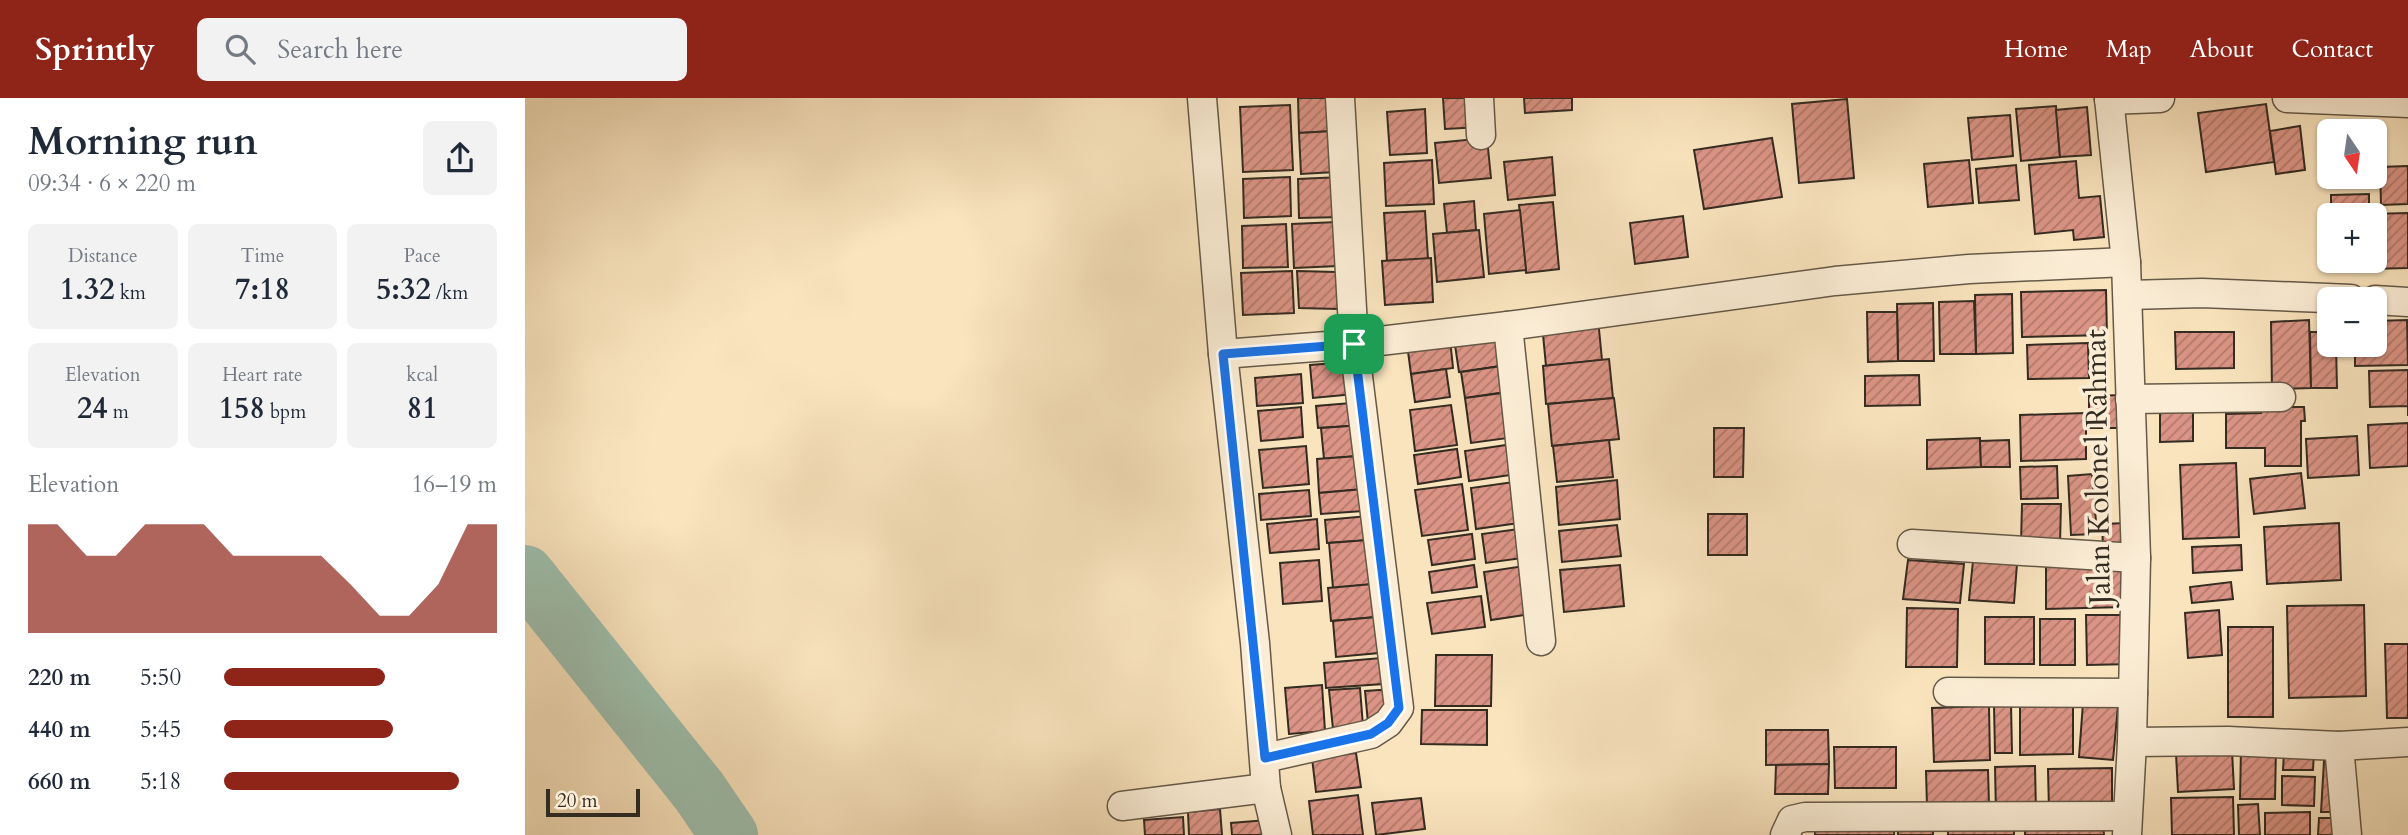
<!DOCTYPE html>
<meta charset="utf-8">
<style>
body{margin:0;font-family:Cardo,serif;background:#f2f2f3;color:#1f2937;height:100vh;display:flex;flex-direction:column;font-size:26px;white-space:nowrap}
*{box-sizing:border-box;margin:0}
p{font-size:23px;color:#747a83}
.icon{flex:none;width:38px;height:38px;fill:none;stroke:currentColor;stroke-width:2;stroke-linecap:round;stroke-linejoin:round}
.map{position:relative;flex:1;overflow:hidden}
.drawer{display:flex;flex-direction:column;background:#fff;width:525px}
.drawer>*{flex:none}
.needle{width:46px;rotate:167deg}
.buttons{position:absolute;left:1792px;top:21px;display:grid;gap:14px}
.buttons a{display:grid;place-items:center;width:70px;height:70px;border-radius:10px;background:#fff;box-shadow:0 2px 5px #0004;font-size:35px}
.scale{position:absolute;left:21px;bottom:18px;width:94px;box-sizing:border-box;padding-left:7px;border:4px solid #342b21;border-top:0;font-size:19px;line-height:24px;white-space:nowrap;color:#342b21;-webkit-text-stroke:5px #fbedd5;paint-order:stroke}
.pin{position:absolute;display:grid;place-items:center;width:60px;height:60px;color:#fff;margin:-30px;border-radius:14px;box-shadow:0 4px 10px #0006}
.round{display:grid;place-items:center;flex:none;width:74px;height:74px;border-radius:10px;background:#f2f2f3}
.overview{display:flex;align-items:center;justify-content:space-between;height:119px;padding:0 28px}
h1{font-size:38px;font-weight:800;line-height:52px}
.metrics{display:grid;grid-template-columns:repeat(3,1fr);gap:10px;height:119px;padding:7px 28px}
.metrics div{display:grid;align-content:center;border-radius:10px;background:#f2f2f3;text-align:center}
.metrics b{font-size:30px;font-weight:800}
.metrics small{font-size:19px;font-weight:400}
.metrics p{font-size:19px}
.chart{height:196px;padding:14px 28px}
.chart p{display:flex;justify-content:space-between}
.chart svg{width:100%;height:126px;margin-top:7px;fill:#8f2418;opacity:.7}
ul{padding:0 28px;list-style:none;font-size:23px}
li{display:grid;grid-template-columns:112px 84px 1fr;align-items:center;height:52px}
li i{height:18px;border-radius:9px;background:#8f2418}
header{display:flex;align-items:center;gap:42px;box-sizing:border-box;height:98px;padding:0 35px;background:#8f2418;color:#fff}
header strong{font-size:33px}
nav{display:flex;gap:38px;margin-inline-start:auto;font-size:24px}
.search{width:490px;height:63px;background:#f2f2f3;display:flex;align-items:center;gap:18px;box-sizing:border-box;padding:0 24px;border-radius:10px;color:#747a83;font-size:26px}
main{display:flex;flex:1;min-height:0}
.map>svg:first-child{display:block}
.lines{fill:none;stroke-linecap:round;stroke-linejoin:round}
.river{stroke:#9ebfad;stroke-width:58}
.building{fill:url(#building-hatch);stroke:#342b21;stroke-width:2}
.minor-casing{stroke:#655948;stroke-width:31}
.minor{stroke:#fbedd5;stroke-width:28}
.route-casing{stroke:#fff;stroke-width:14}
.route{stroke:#1a73e8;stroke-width:9}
.labels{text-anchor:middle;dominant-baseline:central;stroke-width:7;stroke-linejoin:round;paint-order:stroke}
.street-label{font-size:30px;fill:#342b21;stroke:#fbedd5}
</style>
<header>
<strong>Sprintly</strong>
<div class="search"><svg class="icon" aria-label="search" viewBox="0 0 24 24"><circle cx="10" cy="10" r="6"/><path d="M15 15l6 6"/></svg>Search here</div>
<nav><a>Home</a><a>Map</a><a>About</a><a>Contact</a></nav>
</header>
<main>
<section class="drawer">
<div class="overview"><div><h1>Morning run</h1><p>09:34 · 6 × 220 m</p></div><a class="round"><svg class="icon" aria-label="share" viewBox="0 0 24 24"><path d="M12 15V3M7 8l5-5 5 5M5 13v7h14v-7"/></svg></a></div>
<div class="metrics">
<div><p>Distance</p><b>1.32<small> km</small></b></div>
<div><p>Time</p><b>7:18</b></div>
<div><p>Pace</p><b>5:32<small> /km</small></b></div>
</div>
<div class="metrics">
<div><p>Elevation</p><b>24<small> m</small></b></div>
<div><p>Heart rate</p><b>158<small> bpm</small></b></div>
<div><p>kcal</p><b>81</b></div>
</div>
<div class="chart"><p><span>Elevation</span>16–19 m</p>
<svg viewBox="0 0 160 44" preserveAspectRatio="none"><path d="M0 44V6L10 6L20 17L30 17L40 6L50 6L60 6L70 17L80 17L90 17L100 17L110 27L120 38L130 38L140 27L150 6L160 6V44z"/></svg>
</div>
<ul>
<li><b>220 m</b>5:50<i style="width:59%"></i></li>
<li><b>440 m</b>5:45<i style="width:62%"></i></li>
<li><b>660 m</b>5:18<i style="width:86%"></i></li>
</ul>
</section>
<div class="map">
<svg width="1883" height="737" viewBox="0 0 1883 737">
<defs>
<pattern id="building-hatch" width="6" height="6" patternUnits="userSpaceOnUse" patternTransform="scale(1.75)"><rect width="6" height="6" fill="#db9485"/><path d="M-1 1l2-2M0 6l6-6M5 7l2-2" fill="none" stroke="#b2796c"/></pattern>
</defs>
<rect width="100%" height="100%" fill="#f9e4be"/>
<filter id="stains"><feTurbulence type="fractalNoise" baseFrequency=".00286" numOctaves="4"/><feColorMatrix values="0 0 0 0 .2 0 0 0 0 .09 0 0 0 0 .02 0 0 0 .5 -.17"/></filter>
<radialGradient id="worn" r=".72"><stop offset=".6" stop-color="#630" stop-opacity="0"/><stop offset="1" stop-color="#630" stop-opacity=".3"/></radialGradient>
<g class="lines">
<polyline class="river" points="0,476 174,693 204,737"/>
</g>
<g class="building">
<polygon points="773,0 807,0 808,33 774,35"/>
<polygon points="918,0 956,0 957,29 920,31"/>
<polygon points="999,0 1047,0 1047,12 1000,15"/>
<polygon points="1322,1 1329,80 1274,85 1267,6"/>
<polygon points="1741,6 1749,64 1681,74 1673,15"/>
<polygon points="765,7 768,72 718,74 715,9"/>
<polygon points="1531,8 1535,59 1496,63 1491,11"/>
<polygon points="1562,9 1566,57 1535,59 1531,12"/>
<polygon points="900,11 902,55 865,57 862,14"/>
<polygon points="1485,17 1488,58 1447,62 1443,20"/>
<polygon points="1775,28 1780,72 1751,76 1745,33"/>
<polygon points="808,33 810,74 776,76 774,35"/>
<polygon points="962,40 966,80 914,85 910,45"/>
<polygon points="1247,40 1257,99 1179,111 1169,52"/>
<polygon points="1027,59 1030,97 983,102 979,64"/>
<polygon points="907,62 909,106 861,108 859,65"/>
<polygon points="1444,62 1448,105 1403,109 1399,66"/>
<polygon points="1551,63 1554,100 1575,98 1579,139 1549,142 1548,132 1510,136 1504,67"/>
<polygon points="1491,67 1494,102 1454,105 1451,71"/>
<polygon points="1883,68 1883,106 1856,107 1855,69"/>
<polygon points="765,79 766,118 719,120 718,81"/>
<polygon points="816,79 818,119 774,120 773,81"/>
<polygon points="1844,96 1844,117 1806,117 1806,97"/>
<polygon points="949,103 951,132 922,135 919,106"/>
<polygon points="1028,104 1034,171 1001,175 994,107"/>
<polygon points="995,112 1001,172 964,176 959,116"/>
<polygon points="900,113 903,161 862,163 859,115"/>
<polygon points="1883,115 1883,170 1845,171 1845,163 1850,163 1850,117 1844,116"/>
<polygon points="1158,118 1163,159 1110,166 1105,125"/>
<polygon points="812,124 813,168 769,170 767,126"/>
<polygon points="761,126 763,169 718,170 717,128"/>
<polygon points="954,132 959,179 912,184 908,136"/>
<polygon points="906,160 908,204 860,207 857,163"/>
<rect x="1807" y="163" width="38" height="4"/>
<polygon points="767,173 769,215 718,217 716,175"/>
<polygon points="772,173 811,174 813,211 774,210"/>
<polygon points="1581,192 1582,237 1497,239 1496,194"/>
<polygon points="1487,196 1488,255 1451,256 1450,197"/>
<polygon points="1449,203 1451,256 1415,256 1414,204"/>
<polygon points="1408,205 1409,263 1373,263 1372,206"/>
<polygon points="1342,214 1372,214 1373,263 1343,264"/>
<polygon points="1073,221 1077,262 1021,268 1017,226"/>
<polygon points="1784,222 1786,290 1747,291 1746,224"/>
<polygon points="1882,222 1883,267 1830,268 1830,247 1850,247 1850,223"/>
<polygon points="993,231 997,265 934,274 929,240"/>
<polygon points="1650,234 1709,234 1709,270 1651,271"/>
<polygon points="1785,234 1804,234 1804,247 1811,247 1812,290 1786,290"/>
<polygon points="925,241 928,270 886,276 882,246"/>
<polygon points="1563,245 1564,280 1503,281 1502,247"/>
<polygon points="1084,261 1088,300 1021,306 1018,268"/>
<polygon points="838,263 840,295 788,300 785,267"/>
<polygon points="983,267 987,293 940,300 936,274"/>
<polygon points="921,271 925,299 890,304 886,276"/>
<polygon points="1883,272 1883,318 1883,308 1845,309 1844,273"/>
<polygon points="776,276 778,305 732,308 730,280"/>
<polygon points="1394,277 1395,307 1340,308 1340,278"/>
<polygon points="992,293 998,338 946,345 940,300"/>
<polygon points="1599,297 1600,330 1564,330 1564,298"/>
<polygon points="1089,300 1094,341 1027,348 1023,306"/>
<polygon points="838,304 839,327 793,330 791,308"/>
<polygon points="926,307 932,347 890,353 885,312"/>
<polygon points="776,309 778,339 736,343 733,313"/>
<polygon points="1735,309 1779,309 1780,323 1776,323 1776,368 1740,368 1740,350 1701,350 1701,316 1736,315"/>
<polygon points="1668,313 1668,343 1635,344 1635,314"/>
<polygon points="1561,315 1561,361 1496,363 1495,317"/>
<polygon points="1883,325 1883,368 1845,370 1843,327"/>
<polygon points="839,327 842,357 799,361 796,330"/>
<polygon points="1189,330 1219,330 1218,379 1189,379"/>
<polygon points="1832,338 1834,377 1783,380 1781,341"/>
<polygon points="1455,340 1456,369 1402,371 1402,342"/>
<polygon points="1084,342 1088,379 1032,384 1028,348"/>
<polygon points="1484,342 1485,369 1456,369 1455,343"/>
<polygon points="995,345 999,375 944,383 940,353"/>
<polygon points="781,348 784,386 738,390 734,352"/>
<polygon points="932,351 936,379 893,386 889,357"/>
<polygon points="847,357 850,390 794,395 792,361"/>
<polygon points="1711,365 1714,439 1658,441 1655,367"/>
<polygon points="1532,368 1533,400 1496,401 1495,369"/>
<polygon points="1776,375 1780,410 1729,416 1725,381"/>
<polygon points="1567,376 1572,436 1546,437 1543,378"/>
<polygon points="1003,382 1008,423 951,431 946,390"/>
<polygon points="1092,382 1095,421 1034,427 1031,389"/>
<polygon points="937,386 943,432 897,438 890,392"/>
<polygon points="850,390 852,412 796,416 794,395"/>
<polygon points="784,392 786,418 736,422 734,396"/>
<polygon points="1497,406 1536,406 1535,446 1496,446"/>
<rect x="1183" y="416" width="39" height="41"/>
<polygon points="843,418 845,442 802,445 800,422"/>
<polygon points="792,421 794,451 745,455 742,426"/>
<polygon points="1601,425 1602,447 1578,448 1577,426"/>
<polygon points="1814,425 1816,482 1742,486 1739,429"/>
<polygon points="1092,427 1096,458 1037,464 1034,433"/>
<polygon points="1009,429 1013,458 961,465 957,436"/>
<polygon points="947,436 950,461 907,467 903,442"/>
<polygon points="856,441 859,485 808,490 804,445"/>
<polygon points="1716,447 1717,472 1668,475 1667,449"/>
<polygon points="794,462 797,503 758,506 755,465"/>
<polygon points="1383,462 1439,466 1435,505 1378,501"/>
<polygon points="1448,463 1492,466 1489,505 1444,502"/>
<polygon points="1012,466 1019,514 966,522 959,474"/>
<polygon points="1599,466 1599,509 1521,511 1521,468"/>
<polygon points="949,467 952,489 907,495 904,474"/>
<polygon points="1095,467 1099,508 1039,514 1035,472"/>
<polygon points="1706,484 1708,501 1667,505 1665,489"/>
<polygon points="859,485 862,518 806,523 803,490"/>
<polygon points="956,498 960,529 907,536 902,505"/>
<polygon points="1839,507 1841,598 1764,600 1762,508"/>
<polygon points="1382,510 1433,511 1432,569 1381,569"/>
<polygon points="1694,512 1697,557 1663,560 1660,515"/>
<polygon points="1561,517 1606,517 1608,566 1562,567"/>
<polygon points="862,518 865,554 811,559 808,523"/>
<rect x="1460" y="519" width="49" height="47"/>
<rect x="1515" y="521" width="35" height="46"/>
<rect x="1703" y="529" width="45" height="90"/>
<polygon points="1860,546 1883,546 1883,620 1862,620"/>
<polygon points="911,557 967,557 966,608 910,608"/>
<polygon points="856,560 858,586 801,590 799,565"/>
<polygon points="797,587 800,633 764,636 760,590"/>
<polygon points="835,590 838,628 808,631 804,592"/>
<polygon points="869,591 871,622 843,625 840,593"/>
<polygon points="1558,605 1593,608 1588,662 1554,659"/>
<polygon points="1486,606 1487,655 1470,655 1469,607"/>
<polygon points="1464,608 1465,662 1409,664 1407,610"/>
<polygon points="1495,608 1548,608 1548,656 1495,657"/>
<polygon points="897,612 962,612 962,647 896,646"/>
<polygon points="1241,632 1303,632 1304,666 1241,667"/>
<polygon points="1309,649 1371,649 1371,690 1310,690"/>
<polygon points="1716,650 1751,650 1750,701 1715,701"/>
<polygon points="1707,653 1709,691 1653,694 1651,656"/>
<polygon points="1789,653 1788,672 1758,672 1759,654"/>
<polygon points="831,655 836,689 791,694 787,660"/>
<polygon points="1799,663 1810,663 1808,714 1796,714"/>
<polygon points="1304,666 1303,696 1250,696 1251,667"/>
<polygon points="1510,668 1511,715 1471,715 1470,669"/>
<polygon points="1587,670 1587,711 1524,713 1523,671"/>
<polygon points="1463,672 1464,707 1402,708 1401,673"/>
<polygon points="1757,678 1790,679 1789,708 1757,707"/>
<polygon points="833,697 838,737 788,737 784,703"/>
<polygon points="1708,699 1709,737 1647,737 1646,700"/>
<polygon points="896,700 900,731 851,737 847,705"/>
<polygon points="1733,706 1735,737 1714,737 1713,707"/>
<polygon points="695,711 697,737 664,737 663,714"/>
<polygon points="1785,714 1785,737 1740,737 1740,715"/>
<polygon points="658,719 659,737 620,737 619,722"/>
<polygon points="1794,720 1811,720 1810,737 1793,737"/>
<polygon points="742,722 743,737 707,737 706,725"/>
<polygon points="1578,726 1579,737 1500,737 1500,730"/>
<rect x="1423" y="728" width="66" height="9"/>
<rect x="1373" y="730" width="35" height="7"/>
<rect x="1290" y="732" width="79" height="5"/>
</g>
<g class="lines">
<g class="minor-casing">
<g id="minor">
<polyline points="677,0 698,256 730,545 741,690 752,737"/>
<polyline points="954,0 956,37"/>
<polyline points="1584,0 1601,164 1611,460 1607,644 1602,737"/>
<polyline points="1762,0 1883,5"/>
<polyline points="1584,2 1635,0"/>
<polyline points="1603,197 1677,195 1826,201"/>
<polyline points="1850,202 1883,204"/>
<polyline points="983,228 1016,543"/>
<polyline points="698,256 829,246 983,228 1310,183 1444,171 1601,164"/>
<polyline points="1605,301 1756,299"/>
<polyline points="1387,446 1611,460"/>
<polyline points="1423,594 1608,595"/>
<polyline points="1607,644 1703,643 1814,648 1883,644"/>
<polyline points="1814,648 1822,737"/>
<polyline points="740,660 846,636 863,625 874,610 829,246 815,0"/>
<polyline points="597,708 741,690"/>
<polyline points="1260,737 1267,722 1280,719 1602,718"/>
</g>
</g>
<use href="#minor" class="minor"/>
</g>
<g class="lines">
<g class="route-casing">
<polygon id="route" points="829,246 874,610 863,625 846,636 740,660 698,256"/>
</g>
<use href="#route" class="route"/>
</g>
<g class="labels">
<g class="street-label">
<text transform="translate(1573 369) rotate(-91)">Jalan Kolonel Rahmat</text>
</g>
</g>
<rect width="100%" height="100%" filter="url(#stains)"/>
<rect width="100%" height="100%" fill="url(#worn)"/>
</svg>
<div class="buttons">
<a><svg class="needle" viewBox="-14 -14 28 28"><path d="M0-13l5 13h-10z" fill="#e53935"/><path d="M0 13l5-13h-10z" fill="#747a83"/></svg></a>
<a>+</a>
<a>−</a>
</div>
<div class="scale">20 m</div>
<div class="pin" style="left:829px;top:246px;background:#1e9e55"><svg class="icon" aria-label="arrive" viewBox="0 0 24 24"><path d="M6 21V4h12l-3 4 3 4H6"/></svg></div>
</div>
</main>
